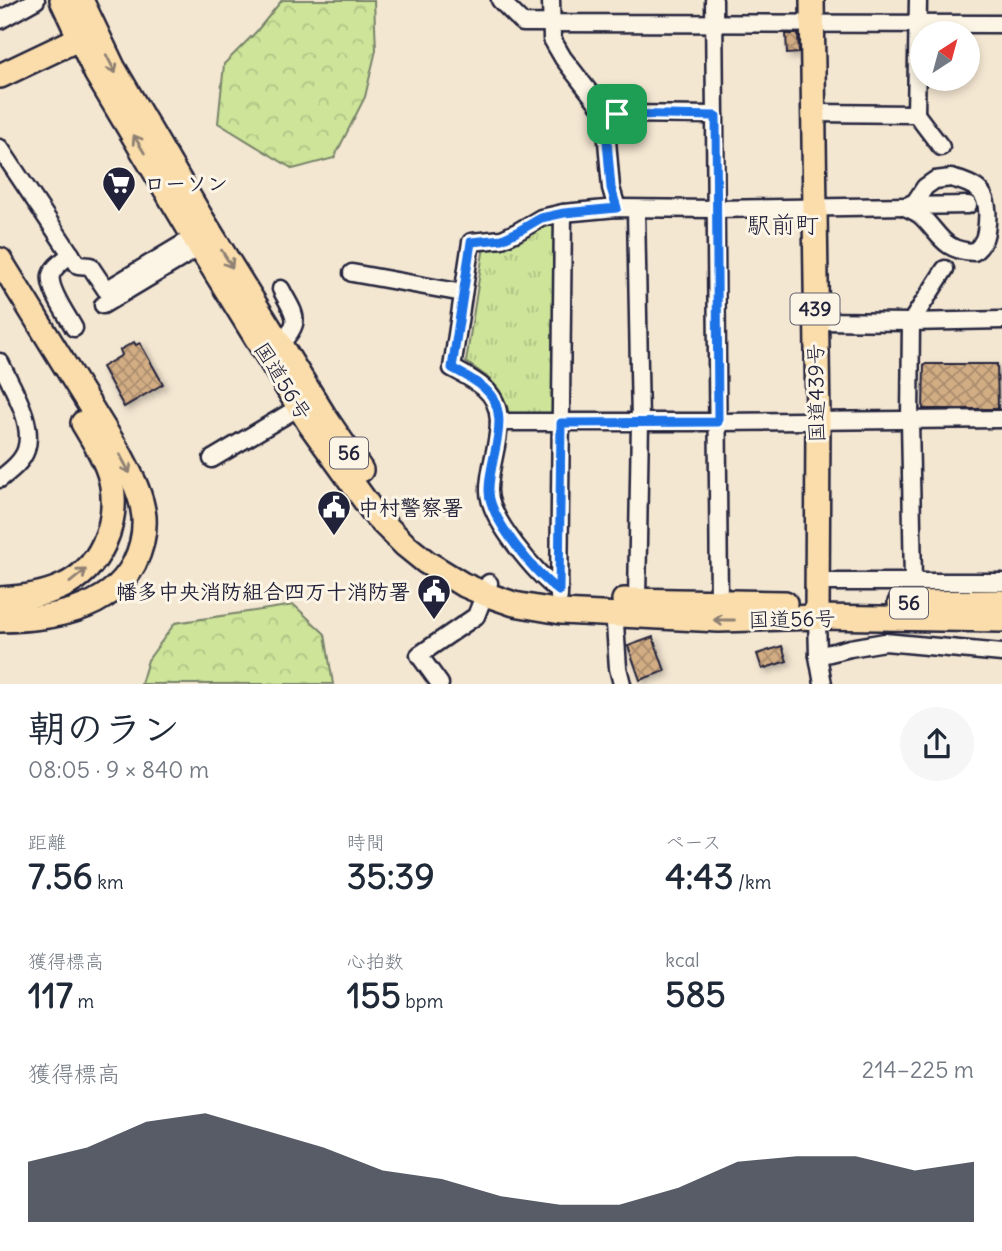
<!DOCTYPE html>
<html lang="ja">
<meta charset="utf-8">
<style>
body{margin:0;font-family:Delius,"Klee One",sans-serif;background:#f6f6f7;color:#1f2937;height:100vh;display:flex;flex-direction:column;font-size:26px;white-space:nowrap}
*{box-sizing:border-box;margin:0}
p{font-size:23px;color:#747a83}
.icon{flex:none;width:38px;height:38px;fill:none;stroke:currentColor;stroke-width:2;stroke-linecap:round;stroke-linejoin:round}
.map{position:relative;height:684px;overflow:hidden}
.details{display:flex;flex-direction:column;background:#fff;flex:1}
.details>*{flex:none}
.needle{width:46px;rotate:36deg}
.fabs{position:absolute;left:910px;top:21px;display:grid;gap:14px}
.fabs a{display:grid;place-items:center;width:70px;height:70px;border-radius:50%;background:#fff;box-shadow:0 4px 10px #0003;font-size:35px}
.pin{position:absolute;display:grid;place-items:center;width:60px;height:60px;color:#fff;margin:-30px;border-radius:14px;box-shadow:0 4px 10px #0006}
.round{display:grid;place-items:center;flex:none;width:74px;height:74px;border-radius:37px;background:#f6f6f7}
.head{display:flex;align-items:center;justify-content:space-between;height:119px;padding:0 28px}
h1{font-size:38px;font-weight:700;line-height:52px}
.figures{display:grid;grid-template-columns:repeat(3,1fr);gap:10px;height:119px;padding:7px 28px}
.figures div{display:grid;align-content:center}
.figures b{font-size:35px;font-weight:700}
.figures small{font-size:19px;font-weight:400}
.figures p{font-size:19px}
.chart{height:196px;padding:14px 28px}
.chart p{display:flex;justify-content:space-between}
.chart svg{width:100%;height:126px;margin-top:7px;fill:#111827;opacity:.7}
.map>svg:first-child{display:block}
.forest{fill:url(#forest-crowns);stroke:#78836a;stroke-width:2}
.park{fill:url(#park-tufts);stroke:#78836a;stroke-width:2}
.building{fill:url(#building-cross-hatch);stroke:#22223b;stroke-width:2;filter:url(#shadow)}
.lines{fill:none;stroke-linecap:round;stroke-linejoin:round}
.minor-casing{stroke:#22223b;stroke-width:21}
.highway-casing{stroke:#22223b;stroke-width:28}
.minor{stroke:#fcf5e5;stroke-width:16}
.highway{stroke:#faddab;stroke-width:23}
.oneway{stroke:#8e8073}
.route-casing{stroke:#fff;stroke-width:14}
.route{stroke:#1a73e8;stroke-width:9}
.labels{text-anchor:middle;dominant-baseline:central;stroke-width:6;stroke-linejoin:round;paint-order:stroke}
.shield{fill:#fcf5e5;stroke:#63616e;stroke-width:2}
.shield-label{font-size:19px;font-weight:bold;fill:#22223b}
.poi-label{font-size:21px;font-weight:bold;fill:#22223b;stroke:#fcf5e5;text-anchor:start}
.street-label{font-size:21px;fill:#22223b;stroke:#fcf5e5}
.quarter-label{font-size:24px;fill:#22223b;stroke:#fcf5e5}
</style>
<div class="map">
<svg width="1002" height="684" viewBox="0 0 1002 684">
<defs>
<pattern id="forest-crowns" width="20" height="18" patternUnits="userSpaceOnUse" patternTransform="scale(1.75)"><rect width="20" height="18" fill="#cde499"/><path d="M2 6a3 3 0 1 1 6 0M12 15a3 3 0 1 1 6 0" fill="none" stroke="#b0c385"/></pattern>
<pattern id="park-tufts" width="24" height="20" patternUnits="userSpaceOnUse" patternTransform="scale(1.75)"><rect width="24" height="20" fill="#cde499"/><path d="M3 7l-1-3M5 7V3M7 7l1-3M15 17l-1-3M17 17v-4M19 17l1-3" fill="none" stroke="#b0c385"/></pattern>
<pattern id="building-cross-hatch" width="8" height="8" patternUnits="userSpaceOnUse" patternTransform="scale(1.75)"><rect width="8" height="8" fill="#d2ad84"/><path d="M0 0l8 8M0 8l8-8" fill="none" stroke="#aa8c6d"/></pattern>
<filter id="shadow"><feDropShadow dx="3.5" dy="3.5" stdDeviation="3.5" flood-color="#0004"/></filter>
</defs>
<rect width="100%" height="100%" fill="#f4e7d2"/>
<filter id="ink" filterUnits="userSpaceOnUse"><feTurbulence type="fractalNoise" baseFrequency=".0143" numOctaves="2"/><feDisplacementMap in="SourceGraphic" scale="14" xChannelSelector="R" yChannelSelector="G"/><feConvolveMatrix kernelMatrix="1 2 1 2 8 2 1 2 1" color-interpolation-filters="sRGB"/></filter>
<g filter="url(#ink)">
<g class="forest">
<polygon points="282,0 374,0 376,50 365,97 334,158 293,169 218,123 224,64 256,32"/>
<polygon points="294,605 325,634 333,684 141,684 148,660 175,623"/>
</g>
<path class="park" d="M 562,220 L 561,415 L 509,414 C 504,387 488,377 466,362 L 484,246 L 545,224 Z"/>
<g class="building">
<polygon points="786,34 798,34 799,53 787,54"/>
<polygon points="134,342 136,345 140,343 163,384 124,407 102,367 122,355 120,350"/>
<polygon points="924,364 997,364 998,409 923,409"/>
<polygon points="653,637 665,671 640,680 628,646"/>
<polygon points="782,646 787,661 762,669 757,654"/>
</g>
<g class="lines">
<g class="minor-casing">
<g id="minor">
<polyline points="500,0 523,23 1002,24"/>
<polyline points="551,0 552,39 563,58 600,106 605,117 611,188 617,208"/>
<polyline points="714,0 719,603"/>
<polyline points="0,20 36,0"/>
<polyline points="813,113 916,114 918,0"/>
<polyline points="916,114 941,147"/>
<polyline points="605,117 617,114 715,115"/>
<polyline points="0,148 78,265 90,266 106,290 194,237 211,234 200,247 103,305"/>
<path d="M 951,178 C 978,185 990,192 987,223 C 986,236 984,244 974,252 C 942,251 940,233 920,215 C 916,212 909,209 905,207 L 915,202 L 925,187 L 935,180 Z"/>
<path d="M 71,254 C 64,260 54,266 51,275 C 48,289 67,315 74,328"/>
<polyline points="352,273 463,293"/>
<polyline points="815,321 911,322 1002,320"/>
<path d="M 280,344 C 304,320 294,315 281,289"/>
<path d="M 0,362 C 11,386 35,422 26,450 C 22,462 10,471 0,479"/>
<polyline points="499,422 718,422 1002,419"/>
<polyline points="212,459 306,403"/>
<polyline points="817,582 1002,582"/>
<polyline points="913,582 910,419 911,322 945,269"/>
<path d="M 559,591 C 537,575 489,519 489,491 C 488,458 515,414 484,388 C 475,380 463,374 452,368 L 471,242 L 502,239 L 517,232 L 541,218 L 563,213 L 617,208 L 716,209 L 968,205"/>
<polyline points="559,597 563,213"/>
<polyline points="817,617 818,656 823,684"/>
<polyline points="818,656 850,648 885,642 1002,653"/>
<polyline points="440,684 419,655 476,616 489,583"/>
<polyline points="622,684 618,668 615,624 637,600 640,422 636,209"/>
</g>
</g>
<g class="highway-casing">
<g id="highway">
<polyline points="62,0 96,73 200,247 309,423 376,516 405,545 426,562 462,584 485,594 514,604 561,612 719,620 817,617 1002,620"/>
<polyline points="81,0 113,67 202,219 325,417 361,470"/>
<polyline points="812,0 818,421 817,617"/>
<polyline points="0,76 80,38 90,26"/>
<path d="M 0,260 L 121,456 C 131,475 142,495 144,517 C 145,533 141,550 134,564 C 109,612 48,619 0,620"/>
<path d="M 0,599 C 21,598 44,595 63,586 C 100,569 118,525 112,486 C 109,464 94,442 83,423"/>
<polyline points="624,600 785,603"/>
<polyline points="900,603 1002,602"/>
</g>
</g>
<use href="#minor" class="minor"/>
<use href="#highway" class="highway"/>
</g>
<defs><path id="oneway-shaft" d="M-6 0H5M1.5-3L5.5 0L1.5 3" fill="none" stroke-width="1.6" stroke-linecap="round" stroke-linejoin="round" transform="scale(1.75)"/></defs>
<g class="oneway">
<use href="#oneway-shaft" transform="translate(111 64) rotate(63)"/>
<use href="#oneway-shaft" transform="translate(139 144) rotate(-121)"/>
<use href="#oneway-shaft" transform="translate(227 259) rotate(58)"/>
<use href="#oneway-shaft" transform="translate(125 464) rotate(62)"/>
<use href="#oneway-shaft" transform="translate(78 576) rotate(-39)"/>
<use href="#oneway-shaft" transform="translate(724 620) rotate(180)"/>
</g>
</g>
<g class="lines" filter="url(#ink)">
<g class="route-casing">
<path id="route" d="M 617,114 L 716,116 L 718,422 L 561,423 L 559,591 C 537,575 489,519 489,491 C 488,458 515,414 484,388 C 475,380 463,374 452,368 L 471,242 L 502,239 L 517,232 L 541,218 L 564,213 L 617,208 L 611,188 L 605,117 Z"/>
</g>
<use href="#route" class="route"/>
</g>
<defs>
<g id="supermarket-pin" transform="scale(1.75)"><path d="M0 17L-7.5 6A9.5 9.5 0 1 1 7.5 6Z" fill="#22223b" stroke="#fcf5e5"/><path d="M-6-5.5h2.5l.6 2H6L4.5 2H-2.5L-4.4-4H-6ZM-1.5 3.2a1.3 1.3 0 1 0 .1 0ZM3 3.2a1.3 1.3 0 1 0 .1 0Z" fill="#fff"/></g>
<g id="civic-pin" transform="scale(1.75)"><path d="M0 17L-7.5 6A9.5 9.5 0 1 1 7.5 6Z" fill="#22223b" stroke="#fcf5e5"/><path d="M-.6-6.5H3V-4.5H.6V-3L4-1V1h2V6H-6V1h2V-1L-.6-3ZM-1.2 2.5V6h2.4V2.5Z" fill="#fff"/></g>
</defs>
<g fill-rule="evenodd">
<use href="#supermarket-pin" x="119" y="183"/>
<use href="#civic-pin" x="334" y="507"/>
<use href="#civic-pin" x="434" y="591"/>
</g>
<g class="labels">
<g class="shield">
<rect x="790.5" y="293.5" width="49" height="31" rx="5"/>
<rect x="330" y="437.5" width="38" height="31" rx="5"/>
<rect x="890" y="587.5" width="38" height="31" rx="5"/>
</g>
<g class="shield-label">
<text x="815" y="309">439</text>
<text x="349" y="453">56</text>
<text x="909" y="603">56</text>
</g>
<g class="poi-label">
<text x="144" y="183">ローソン</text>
<text x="358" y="507">中村警察署</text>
<text x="410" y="591" text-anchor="end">幡多中央消防組合四万十消防署</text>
</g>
<g class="street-label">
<text transform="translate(283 381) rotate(58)">国道56号</text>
<text transform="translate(816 393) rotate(-91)">国道439号</text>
<text transform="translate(792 619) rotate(-1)">国道56号</text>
</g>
<g class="quarter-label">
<text x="783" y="224">駅前町</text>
</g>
</g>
</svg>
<div class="fabs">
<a><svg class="needle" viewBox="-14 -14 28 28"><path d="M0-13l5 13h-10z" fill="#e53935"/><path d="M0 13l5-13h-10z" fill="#747a83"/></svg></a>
</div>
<div class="pin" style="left:617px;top:114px;background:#1e9e55"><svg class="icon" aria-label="arrive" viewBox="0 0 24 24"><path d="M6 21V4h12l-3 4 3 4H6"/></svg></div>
</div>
<section class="details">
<div class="head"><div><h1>朝のラン</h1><p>08:05 · 9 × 840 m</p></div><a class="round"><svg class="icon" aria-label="share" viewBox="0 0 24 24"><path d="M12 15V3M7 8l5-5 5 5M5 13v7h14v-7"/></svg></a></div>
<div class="figures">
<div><p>距離</p><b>7.56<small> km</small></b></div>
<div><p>時間</p><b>35:39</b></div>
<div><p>ペース</p><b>4:43<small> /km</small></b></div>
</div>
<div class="figures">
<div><p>獲得標高</p><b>117<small> m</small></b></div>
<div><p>心拍数</p><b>155<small> bpm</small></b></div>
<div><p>kcal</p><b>585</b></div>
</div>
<div class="chart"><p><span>獲得標高</span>214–225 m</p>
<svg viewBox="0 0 160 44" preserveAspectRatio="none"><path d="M0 44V23L10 18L20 9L30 6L40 12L50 18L60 26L70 29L80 35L90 38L100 38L110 32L120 23L130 21L140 21L150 26L160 23V44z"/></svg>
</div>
</section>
